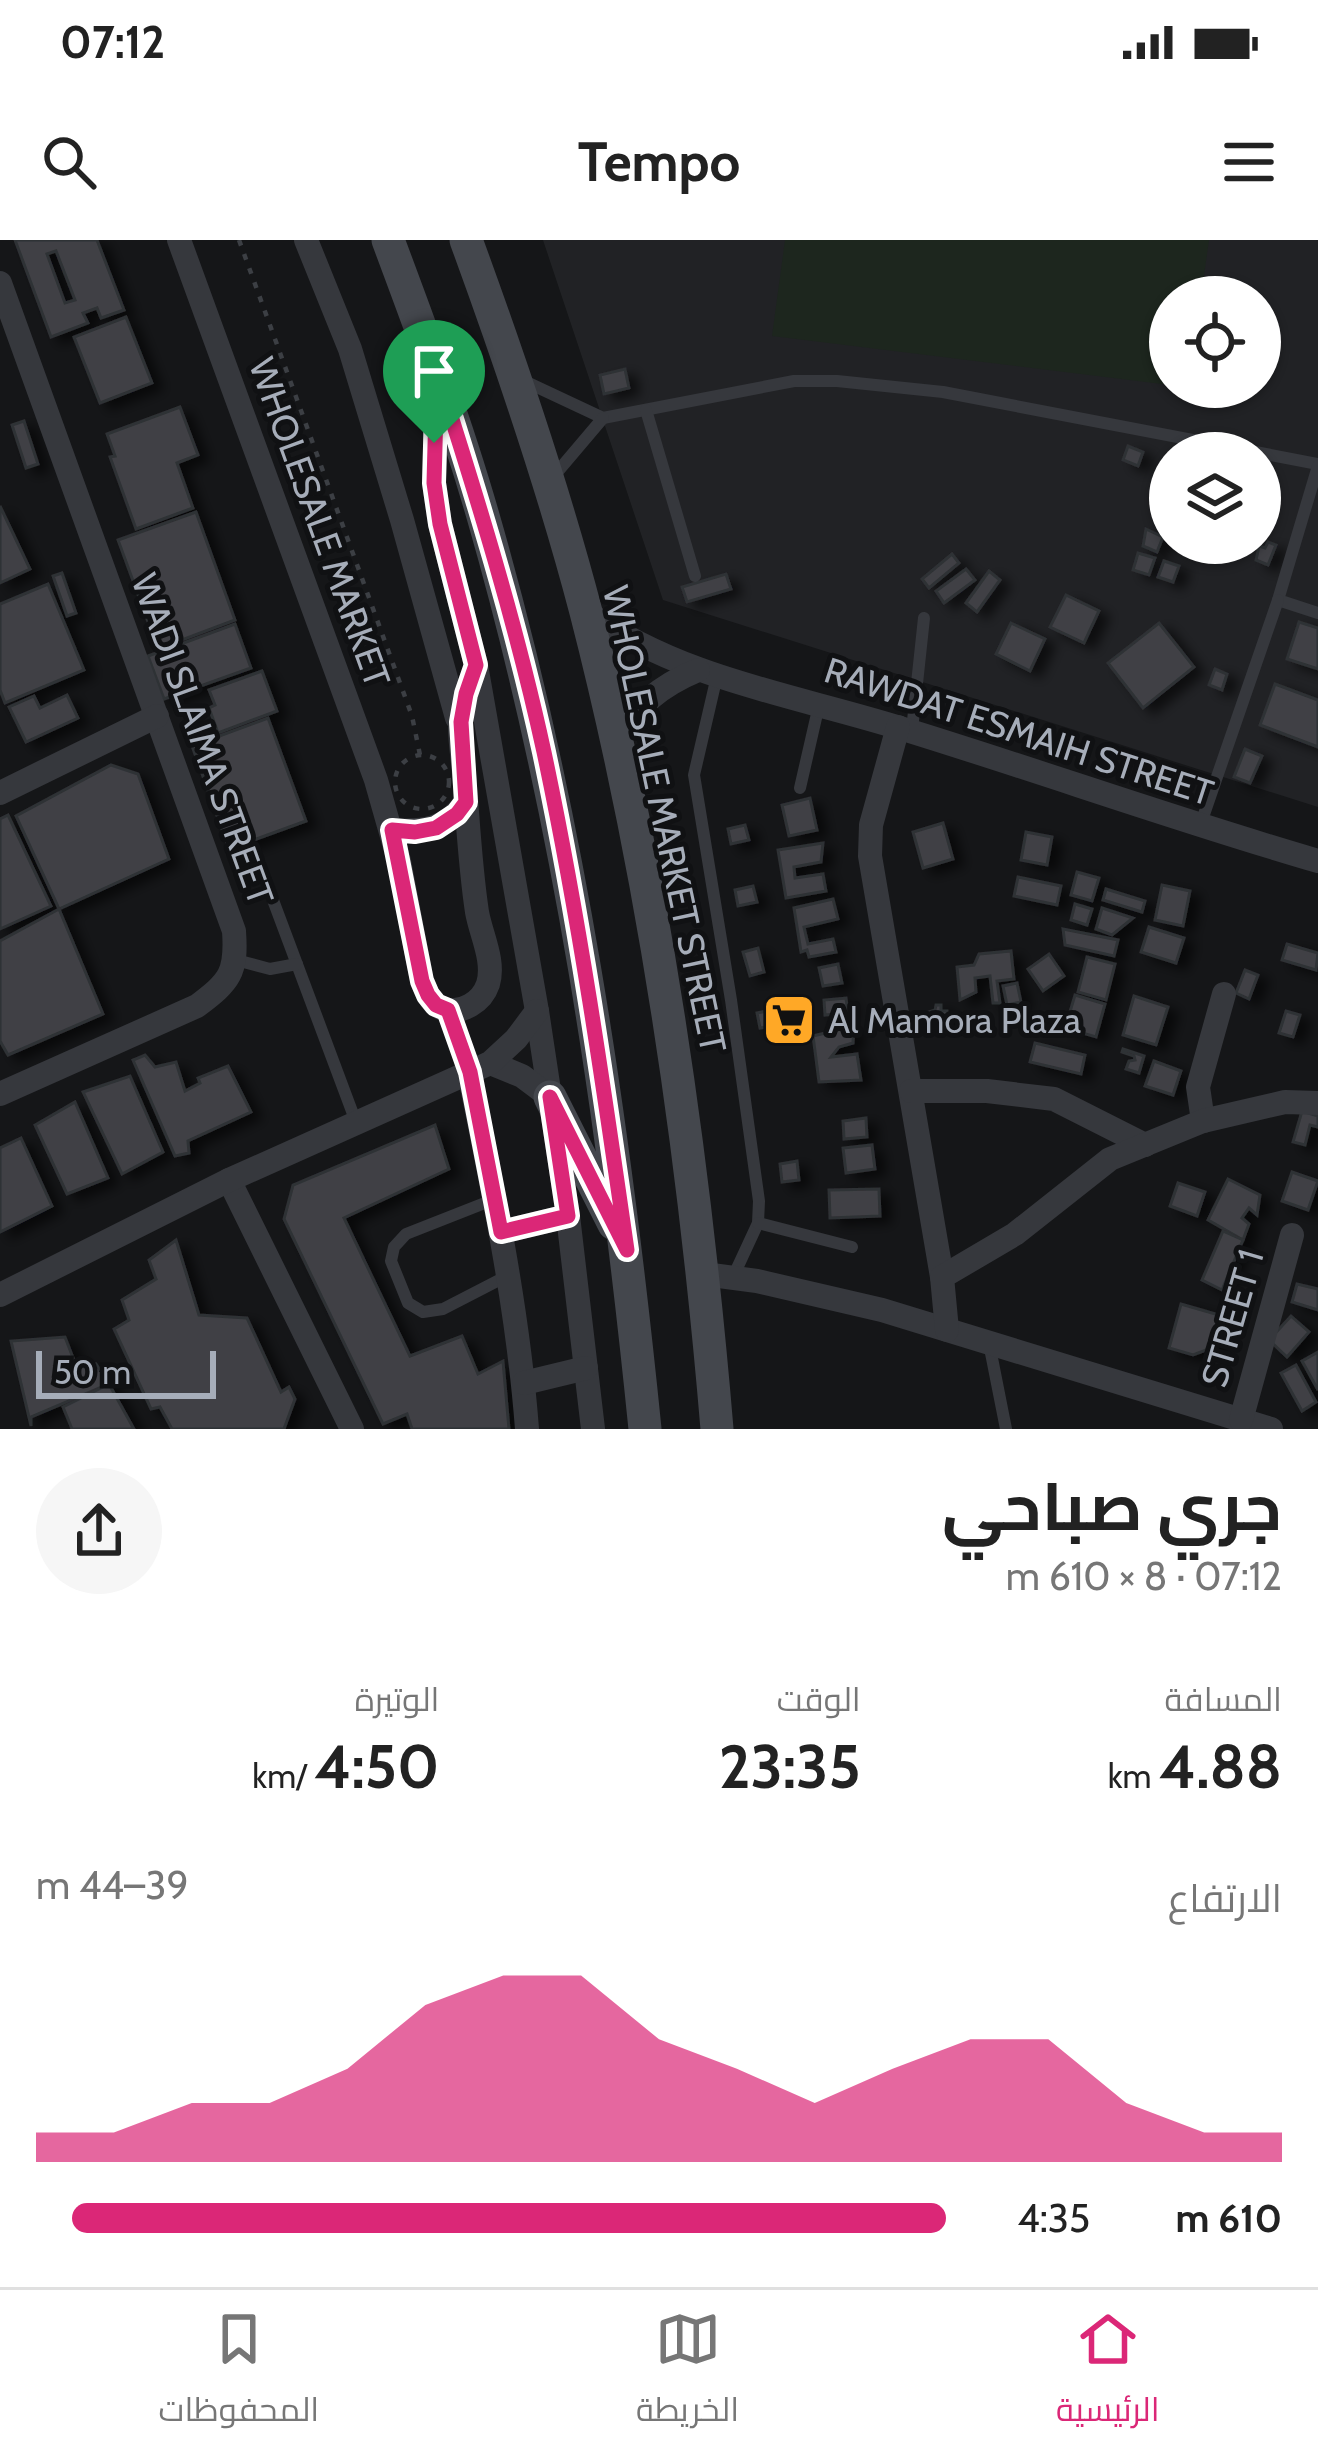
<!DOCTYPE html>
<html lang="ar">
<meta charset="utf-8">
<style>
body{margin:0;font-family:Cabin,Cairo,sans-serif;background:#f6f6f6;color:#222;direction:rtl;height:100vh;display:flex;flex-direction:column;font-size:45px;white-space:nowrap}
*{box-sizing:border-box;margin:0}
p{font-size:39px;color:#767676}
.icon{flex:none;width:66px;height:66px;fill:none;stroke:currentColor;stroke-width:2;stroke-linecap:round;stroke-linejoin:round}
.map{position:relative;height:1189px;overflow:hidden;direction:ltr}
.sheet{display:flex;flex-direction:column;background:#fff;flex:1}
.sheet>*{flex:none}
.buttons{position:absolute;left:1149px;top:36px;display:grid;gap:24px}
.buttons a{display:grid;place-items:center;width:132px;height:132px;border-radius:50%;background:#fff;box-shadow:0 3px 9px #0004;font-size:60px}
.scale{position:absolute;left:36px;bottom:30px;width:180px;box-sizing:border-box;padding-left:12px;border:6px solid #a6adb9;border-top:0;font-size:33px;line-height:42px;white-space:nowrap;color:#a6adb9;-webkit-text-stroke:9px #101113;paint-order:stroke}
.pin{position:absolute;display:grid;place-items:center;width:102px;height:102px;color:#fff;margin:-123px -51px;border-radius:50% 50% 50% 0;rotate:-45deg;box-shadow:0 0 12px #0007}
.pin .icon{rotate:45deg}
.round{display:grid;place-items:center;flex:none;width:126px;height:126px;border-radius:63px;background:#f6f6f6}
.summary{display:flex;align-items:center;justify-content:space-between;height:204px;padding:0 36px}
h1{font-size:66px;font-weight:700;line-height:90px}
.stats{display:grid;grid-template-columns:repeat(3,1fr);gap:18px;height:204px;padding:12px 36px}
.stats div{display:grid;align-content:center}
.stats b{font-size:60px;font-weight:700}
.stats small{font-size:33px;font-weight:400}
.stats p{font-size:33px}
.chart{height:336px;padding:24px 36px}
.chart p{display:flex;justify-content:space-between}
.chart svg{width:100%;height:216px;margin-top:12px;fill:#db2777;opacity:.7}
ul{padding:0 36px;list-style:none;font-size:39px}
li{display:grid;grid-template-columns:192px 144px 1fr;align-items:center;height:90px}
li i{height:30px;border-radius:15px;background:#db2777}
.status{display:flex;justify-content:space-between;align-items:center;height:84px;padding:0 60px;background:#fff;direction:ltr}
.status svg{height:33px;fill:currentColor}
header{display:flex;justify-content:space-between;align-items:center;height:156px;padding:0 36px;background:#fff;font-size:54px;font-weight:700}
.tabs{display:flex;justify-content:space-around;align-items:center;height:168px;border-top:3px solid #e0e0e0;background:#fff;font-size:33px;color:#767676}
.tabs a{display:grid;justify-items:center;gap:6px}
.tabs .selected{color:#db2777}
.map>svg:first-child{display:block}
.built{fill:#212225;fill-rule:evenodd}
.green{fill:#1d261e}
.building{fill:#3f4145;stroke:#2f3034;stroke-width:3;fill-rule:evenodd;filter:url(#shadow)}
.lines{fill:none;stroke-linecap:round;stroke-linejoin:round}
.path{stroke:#3c3f44;stroke-width:4.5;stroke-dasharray:6 9;stroke-linecap:butt}
.lane{stroke:#36383d;stroke-width:12}
.street{stroke:#36383d;stroke-width:24}
.secondary{stroke:#44474d;stroke-width:33}
.route-casing{stroke:#fff;stroke-width:24}
.route{stroke:#db2777;stroke-width:15}
.labels{text-anchor:middle;dominant-baseline:central;stroke-width:10;stroke-linejoin:round;paint-order:stroke}
.street-label{font-size:36px;fill:#a6adb9;stroke:#101113}
.poi-label{font-size:36px;fill:#a6adb9;stroke:#101113;text-anchor:start}
</style>
<div class="status"><b>07:12</b><svg viewBox="0 0 49 12"><path d="M0 12V9h3v3zM5 12V6h3v6zM10 12V3h3v9zM15 12V0h3v12zM26 1h20v11H26zM47 4h2v5h-2z"/></svg></div>
<header><svg class="icon" aria-label="menu" viewBox="0 0 24 24"><path d="M4 6h16M4 12h16M4 18h16"/></svg>Tempo<svg class="icon" aria-label="search" viewBox="0 0 24 24"><circle cx="10" cy="10" r="6"/><path d="M15 15l6 6"/></svg></header>
<div class="map">
<svg width="1318" height="1189" viewBox="0 0 1318 1189">
<defs>
<filter id="shadow"><feDropShadow dx="10" dy="6" stdDeviation="6" flood-color="#0009"/></filter>
</defs>
<rect width="100%" height="100%" fill="#151618"/>
<path class="built" d="M 543,0 L 1318,0 L 1318,567 L 663,360 ZM 1170,57 L 1260,57 L 1260,147 L 1170,147 ZM 1170,213 L 1260,213 L 1260,303 L 1170,303 Z"/>
<polygon class="green" points="785,0 1209,0 1201,57 1170,57 1170,145 772,96"/>
<g class="building">
<path d="M 15,0 L 97,0 L 124,70 L 101,78 L 97,68 L 83,73 L 88,83 L 51,97 ZM 56,11 L 75,60 L 65,63 L 47,14 Z"/>
<polygon points="126,77 152,143 100,163 74,97"/>
<polygon points="625,129 629,148 604,154 600,135"/>
<polygon points="180,167 198,215 177,223 193,268 136,289 110,217 115,216 107,194"/>
<polygon points="24,181 38,224 26,228 12,185"/>
<polygon points="1128,206 1143,212 1138,226 1123,220"/>
<polygon points="0,266 30,329 0,343"/>
<polygon points="196,272 235,380 158,409 118,300"/>
<polygon points="1146,289 1163,297 1157,312 1143,306"/>
<polygon points="1268,302 1276,305 1268,325 1256,320 1259,306 1265,308"/>
<polygon points="1138,313 1155,318 1149,335 1133,330"/>
<polygon points="952,314 959,323 929,348 922,339"/>
<polygon points="1164,321 1179,326 1173,342 1158,337"/>
<polygon points="966,329 975,340 944,363 936,351"/>
<polygon points="989,331 1000,340 977,372 966,363"/>
<polygon points="62,333 76,373 67,376 53,336"/>
<polygon points="726,334 731,349 687,362 682,347"/>
<polygon points="48,344 84,430 5,463 0,450 0,364"/>
<polygon points="1066,355 1099,371 1084,403 1050,387"/>
<polygon points="1299,382 1318,388 1318,429 1287,419"/>
<polygon points="1011,383 1045,399 1030,431 996,414"/>
<polygon points="1159,383 1194,427 1143,468 1108,423"/>
<polygon points="235,384 251,428 164,459 148,416"/>
<polygon points="1215,429 1227,434 1222,450 1209,445"/>
<polygon points="262,431 277,471 218,493 209,468 215,465 209,450"/>
<polygon points="1275,444 1318,460 1318,507 1260,485"/>
<polygon points="67,455 78,478 26,502 9,467 34,456 40,468"/>
<polygon points="268,478 306,581 229,609 192,506"/>
<polygon points="1245,509 1262,516 1250,543 1234,537"/>
<polygon points="111,525 138,534 169,619 59,669 16,576"/>
<polygon points="810,558 817,590 789,596 782,565"/>
<polygon points="8,575 51,666 0,689 0,579"/>
<polygon points="943,583 953,619 923,628 913,592"/>
<polygon points="745,585 749,600 731,604 728,589"/>
<polygon points="1026,592 1052,597 1047,625 1021,620"/>
<polygon points="823,603 821,622 794,627 795,638 823,634 826,651 786,658 778,610"/>
<polygon points="1077,632 1099,638 1092,661 1071,655"/>
<polygon points="1018,637 1061,646 1057,665 1014,656"/>
<polygon points="1162,645 1190,651 1183,686 1155,680"/>
<polygon points="753,646 757,662 738,666 735,650"/>
<polygon points="1106,649 1145,661 1142,672 1103,660"/>
<polygon points="833,659 838,679 804,687 808,704 833,699 836,712 809,717 807,710 801,712 794,668"/>
<polygon points="1075,664 1092,669 1087,685 1071,680"/>
<polygon points="1102,668 1133,678 1112,695 1096,689"/>
<polygon points="59,669 103,774 8,815 0,801 0,701"/>
<polygon points="1149,687 1184,698 1176,723 1141,712"/>
<polygon points="1063,689 1118,700 1114,716 1065,705"/>
<polygon points="1287,704 1318,713 1316,730 1282,720"/>
<polygon points="758,708 764,732 750,736 743,712"/>
<polygon points="1011,711 1014,739 997,741 1000,763 993,763 990,736 975,738 976,752 960,760 957,727 974,725 979,714"/>
<polygon points="1049,714 1064,736 1043,751 1028,729"/>
<polygon points="1087,717 1115,724 1106,760 1078,752"/>
<polygon points="838,724 842,743 823,746 819,728"/>
<polygon points="1245,730 1258,735 1249,759 1236,753"/>
<polygon points="1017,743 1021,762 1007,765 1003,746"/>
<polygon points="1075,755 1105,764 1096,797 1065,788"/>
<polygon points="1134,756 1168,767 1156,805 1123,795"/>
<polygon points="846,758 848,773 825,775 824,760"/>
<polygon points="936,765 941,765 941,771 947,771 949,778 929,783 926,773 935,770"/>
<polygon points="771,770 774,786 760,788 757,773"/>
<polygon points="1286,771 1300,775 1293,797 1279,793"/>
<polygon points="854,786 853,803 839,807 831,817 857,814 861,840 819,842 813,796"/>
<polygon points="1035,803 1085,815 1081,834 1030,822"/>
<polygon points="1123,809 1144,816 1139,833 1126,829 1129,821 1135,820 1134,816 1122,812"/>
<polygon points="145,815 155,827 176,822 185,851 200,843 198,838 228,826 251,872 188,901 189,913 175,916 133,820"/>
<polygon points="1154,821 1181,831 1173,855 1145,846"/>
<polygon points="130,836 163,912 122,934 83,852"/>
<polygon points="75,862 108,938 67,954 35,885"/>
<polygon points="1302,871 1318,876 1318,887 1310,885 1305,905 1293,902"/>
<polygon points="866,878 867,897 844,899 843,881"/>
<polygon points="435,885 449,929 344,978 410,1116 462,1096 478,1134 503,1121 509,1189 412,1189 407,1174 383,1184 284,979 293,945"/>
<polygon points="21,898 52,966 0,992 0,908"/>
<polygon points="872,905 875,929 846,933 843,908"/>
<polygon points="797,921 799,940 782,942 780,924"/>
<polygon points="1292,932 1318,941 1308,970 1282,961"/>
<polygon points="1228,939 1260,955 1257,975 1249,968 1242,978 1249,984 1243,1000 1208,980"/>
<polygon points="1178,943 1205,952 1197,976 1170,966"/>
<polygon points="879,949 880,976 830,978 829,950"/>
<polygon points="1223,991 1243,1000 1222,1050 1202,1040"/>
<polygon points="176,1000 199,1075 247,1078 281,1152 289,1147 295,1159 284,1189 172,1189 160,1167 151,1169 114,1089 129,1080 122,1060 156,1039 149,1020"/>
<polygon points="1297,1044 1318,1049 1318,1070 1292,1062"/>
<polygon points="1181,1064 1226,1077 1217,1106 1193,1115 1169,1108"/>
<polygon points="1291,1076 1309,1092 1287,1117 1269,1100"/>
<polygon points="65,1097 77,1128 96,1124 109,1144 31,1177 31,1186 11,1101"/>
<polygon points="1318,1112 1318,1150 1302,1121"/>
<polygon points="1296,1125 1316,1162 1302,1171 1281,1133"/>
<polygon points="109,1144 134,1189 72,1189 63,1167"/>
</g>
<g class="lines">
<g class="path">
<polyline points="239,0 412,476 420,515"/>
<circle cx="422" cy="542" r="27"/>
</g>
<g class="lane">
<polyline points="522,140 603,178 794,141 837,141 943,152 1318,224"/>
<polyline points="646,170 695,336"/>
<polyline points="1318,226 1278,360 1318,373"/>
<polyline points="553,237 603,178"/>
<polyline points="717,436 694,535 731,760 759,961 758,983 733,1037"/>
<polyline points="912,490 924,378"/>
<polyline points="800,548 819,465"/>
<polyline points="1200,586 1278,360"/>
<polyline points="264,636 356,882"/>
<polyline points="236,720 270,729 297,724"/>
<polyline points="495,959 406,994 394,1007 391,1021 408,1063 423,1072 443,1069 507,1036"/>
<polyline points="758,983 852,1007"/>
<polyline points="989,1103 1006,1189"/>
</g>
<g class="street">
<path d="M 179,0 L 376,540 L 399,621 L 422,741 C 427,753 431,765 444,769 C 462,774 482,762 488,744 C 495,721 481,695 477,672 C 470,626 468,580 464,534 C 463,519 460,503 460,488 C 461,466 469,446 476,425"/>
<polyline points="306,0 350,109 402,280 457,478"/>
<path d="M 0,43 L 234,691 C 237,733 230,741 197,766 L 0,854"/>
<polyline points="437,146 434,243 440,284 476,425 537,771 568,976 593,1189"/>
<path d="M 585,371 C 682,439 790,454 900,488 C 1040,531 1177,580 1318,621"/>
<polyline points="898,487 871,585 870,616 942,1037"/>
<path d="M 617,501 C 637,465 660,446 698,430"/>
<polyline points="0,553 157,476"/>
<path d="M 392,590 C 423,592 446,590 466,562"/>
<polyline points="490,823 522,836 550,857"/>
<path d="M 469,832 C 493,950 518,1069 527,1189"/>
<polyline points="911,851 987,851 1054,859 1145,905"/>
<polyline points="1203,881 1198,847 1224,754"/>
<polyline points="229,940 352,1189"/>
<polyline points="501,992 568,976"/>
<polyline points="704,1034 757,1041 882,1070 1271,1189"/>
<polyline points="0,1055 229,940 490,823 516,799 537,771"/>
<polyline points="947,1090 942,1037 1015,994 1110,919 1203,881 1285,862 1318,863"/>
<polyline points="524,1143 586,1128"/>
<polyline points="1241,1180 1292,995"/>
</g>
<g class="secondary">
<path d="M 388,0 C 422,91 456,182 483,276 C 569,574 614,881 645,1189"/>
<path d="M 466,0 C 511,123 553,246 586,372 C 655,640 694,914 717,1189"/>
<polyline points="550,857 614,984"/>
</g>
</g>
<g class="lines">
<g class="route-casing">
<path id="route" d="M 437,132 C 477,257 516,383 544,512 C 579,677 603,843 627,1010 L 550,857 L 568,976 L 501,992 L 470,832 L 448,770 L 436,765 L 428,755 L 422,741 L 392,590 L 415,592 L 436,588 L 457,574 L 466,562 L 461,482 L 466,454 L 476,425 L 440,284 L 434,243 Z"/>
</g>
<use href="#route" class="route"/>
</g>
<defs>
<g id="supermarket-square" transform="scale(2.7)"><rect x="-9" y="-9" width="18" height="18" rx="4" fill="#ffa826" stroke="#101113"/><path d="M-6-5.5h2.5l.6 2H6L4.5 2H-2.5L-4.4-4H-6ZM-1.5 3.2a1.3 1.3 0 1 0 .1 0ZM3 3.2a1.3 1.3 0 1 0 .1 0Z" fill="#111"/></g>
</defs>
<g fill-rule="evenodd">
<use href="#supermarket-square" x="789" y="780"/>
</g>
<g class="labels">
<g class="street-label">
<text transform="translate(320 282) rotate(70)">WHOLESALE MARKET</text>
<text transform="translate(1019 491) rotate(18)">RAWDAT ESMAIH STREET</text>
<text transform="translate(203 499) rotate(70)">WADI SLAIMA STREET</text>
<text transform="translate(665 579) rotate(78)">WHOLESALE MARKET STREET</text>
<text transform="translate(1232 1078) rotate(-74)">STREET 1</text>
</g>
<g class="poi-label">
<text x="828" y="780">Al Mamora Plaza</text>
</g>
</g>
</svg>
<div class="buttons">
<a><svg class="icon" aria-label="locate" viewBox="0 0 24 24"><circle cx="12" cy="12" r="6"/><path d="M12 2v4M12 18v4M2 12h4M18 12h4"/></svg></a>
<a><svg class="icon" aria-label="layers" viewBox="0 0 24 24"><path d="M12 4l9 5-9 5-9-5zM3 14l9 5 9-5"/></svg></a>
</div>
<div class="scale">50 m</div>
<div class="pin" style="left:434px;top:203px;background:#1e9e55"><svg class="icon" aria-label="arrive" viewBox="0 0 24 24"><path d="M6 21V4h12l-3 4 3 4H6"/></svg></div>
</div>
<section class="sheet">
<div class="summary"><div><h1>جري صباحي</h1><p>07:12 · 8 × 610 m</p></div><a class="round"><svg class="icon" aria-label="share" viewBox="0 0 24 24"><path d="M12 15V3M7 8l5-5 5 5M5 13v7h14v-7"/></svg></a></div>
<div class="stats">
<div><p>المسافة</p><b>4.88<small> km</small></b></div>
<div><p>الوقت</p><b>23:35</b></div>
<div><p>الوتيرة</p><b>4:50<small> /km</small></b></div>
</div>
<div class="chart"><p><span>الارتفاع</span>39–44 m</p>
<svg viewBox="0 0 160 44" preserveAspectRatio="none"><path d="M0 44V38L10 38L20 32L30 32L40 25L50 12L60 6L70 6L80 19L90 25L100 32L110 25L120 19L130 19L140 32L150 38L160 38V44z"/></svg>
</div>
<ul>
<li><b>610 m</b>4:35<i style="width:96%"></i></li>
</ul>
</section>
<nav class="tabs">
<a class="selected"><svg class="icon" aria-label="home" viewBox="0 0 24 24"><path d="M3 11l9-7 9 7M6 9v11h12V9"/></svg>الرئيسية</a>
<a><svg class="icon" aria-label="map" viewBox="0 0 24 24"><path d="M3 6l6-2 6 2 6-2v14l-6 2-6-2-6 2zM9 4v14M15 6v14"/></svg>الخريطة</a>
<a><svg class="icon" aria-label="saved" viewBox="0 0 24 24"><path d="M7 4h10v16l-5-4-5 4z"/></svg>المحفوظات</a>
</nav>
